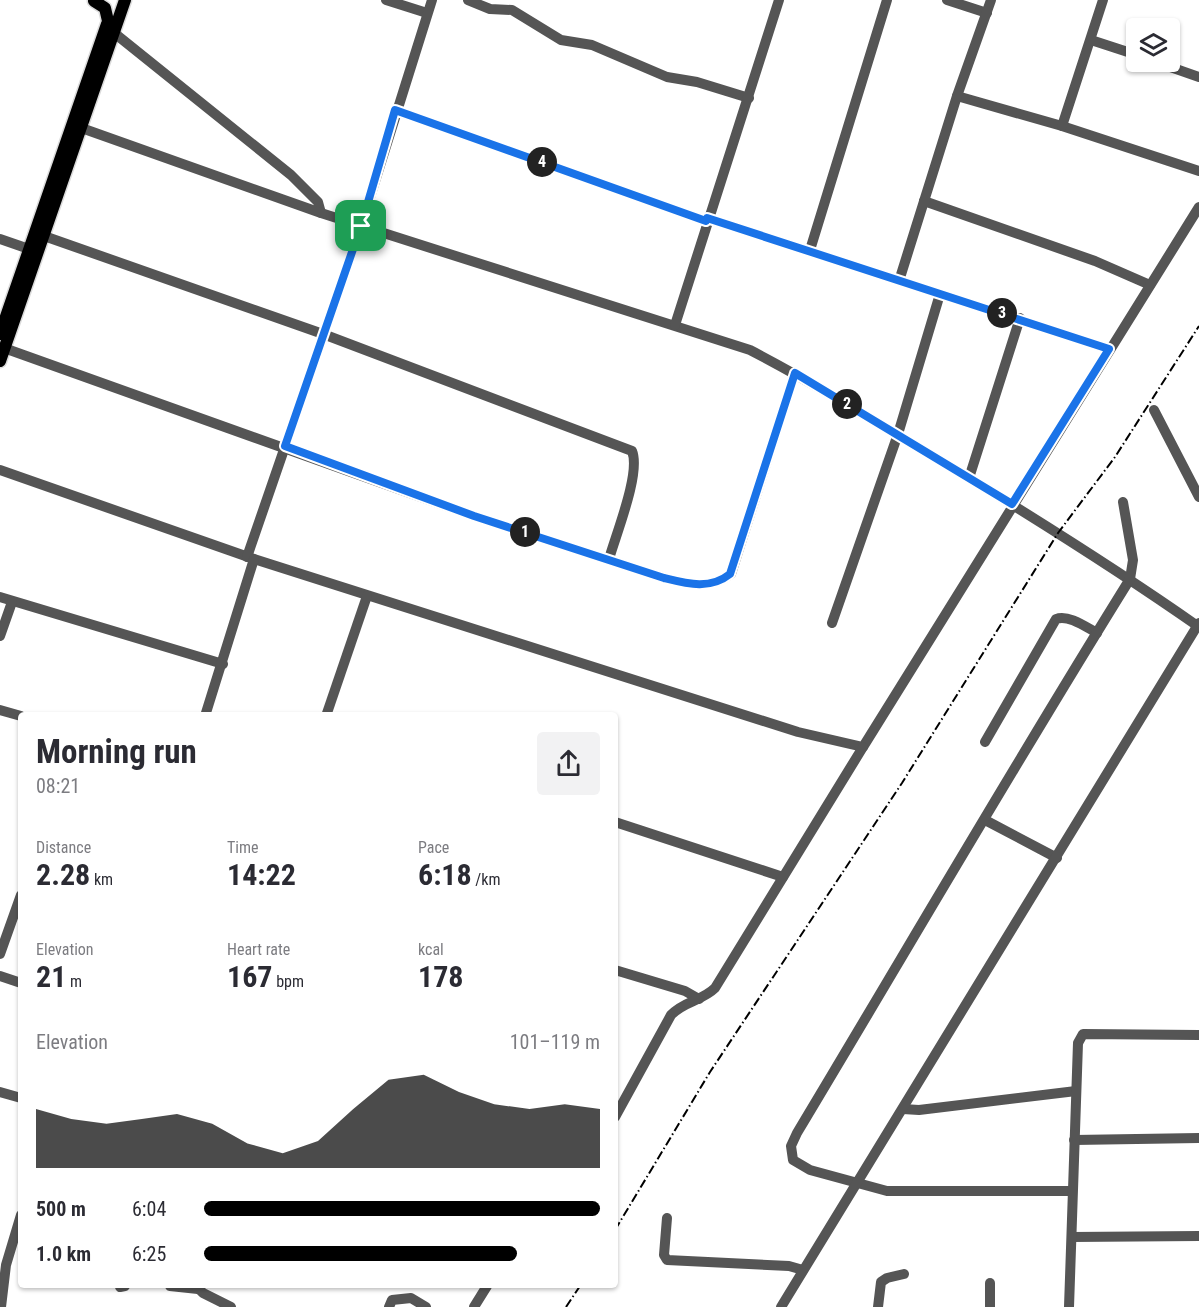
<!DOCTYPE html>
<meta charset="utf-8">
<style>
body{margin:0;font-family:"Roboto Condensed",sans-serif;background:#f2f2f3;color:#2b2b33;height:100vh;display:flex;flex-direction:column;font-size:22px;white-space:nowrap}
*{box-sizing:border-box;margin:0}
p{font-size:20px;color:#7c7c81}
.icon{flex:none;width:33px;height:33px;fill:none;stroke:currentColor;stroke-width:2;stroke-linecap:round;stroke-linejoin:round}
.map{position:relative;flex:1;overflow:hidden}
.drawer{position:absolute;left:18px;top:712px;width:600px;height:576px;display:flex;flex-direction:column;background:#fff;border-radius:6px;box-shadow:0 2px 4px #0004}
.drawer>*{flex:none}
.buttons{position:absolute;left:1126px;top:18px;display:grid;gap:12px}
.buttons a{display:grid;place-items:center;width:54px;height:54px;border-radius:6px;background:#fff;box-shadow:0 2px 4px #0004;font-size:30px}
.pin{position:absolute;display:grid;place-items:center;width:51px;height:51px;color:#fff;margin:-26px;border-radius:12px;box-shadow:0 3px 9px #0006}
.km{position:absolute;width:30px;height:30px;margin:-15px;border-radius:50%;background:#222;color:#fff;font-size:16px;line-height:30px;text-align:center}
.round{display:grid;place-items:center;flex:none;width:63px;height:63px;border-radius:6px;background:#f2f2f3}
.summary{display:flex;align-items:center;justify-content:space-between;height:102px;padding:0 18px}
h1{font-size:33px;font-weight:700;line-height:45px}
.figures{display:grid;grid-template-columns:repeat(3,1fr);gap:9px;height:102px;padding:6px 18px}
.figures div{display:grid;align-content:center}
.figures b{font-size:30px;font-weight:700}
.figures small{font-size:16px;font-weight:400}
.figures p{font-size:16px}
.chart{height:168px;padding:12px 18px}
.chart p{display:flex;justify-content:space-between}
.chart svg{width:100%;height:108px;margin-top:6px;fill:#000;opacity:.7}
ul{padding:0 18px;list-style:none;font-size:20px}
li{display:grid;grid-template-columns:96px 72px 1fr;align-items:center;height:45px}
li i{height:15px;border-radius:8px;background:#000}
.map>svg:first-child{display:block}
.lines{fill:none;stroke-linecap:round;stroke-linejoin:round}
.major-casing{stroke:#dbdbdb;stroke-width:15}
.minor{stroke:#555;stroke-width:10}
.major{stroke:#000;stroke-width:12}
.rail{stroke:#000;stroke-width:2;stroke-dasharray:9 3 1.5 3;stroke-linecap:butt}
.route-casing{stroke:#fff;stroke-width:12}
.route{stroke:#1a73e8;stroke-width:8}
</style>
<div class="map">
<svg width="1199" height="1307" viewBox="0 0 1199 1307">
<rect width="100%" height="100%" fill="#fff"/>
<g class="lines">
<g class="major-casing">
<g id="major">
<polyline points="94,1 105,8 108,21"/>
<polyline points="0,334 107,24"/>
<polyline points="0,361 125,0"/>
</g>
</g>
<g class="minor">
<polyline points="386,0 427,13"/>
<polyline points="468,0 490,9 512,10 561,40 592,45 667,77 697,82 749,98"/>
<polyline points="947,0 987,13"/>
<polyline points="113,32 291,175 318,202 321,213"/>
<polyline points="1091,40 1137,55"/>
<polyline points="1156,62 1199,77"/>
<polyline points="957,96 1062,126 1199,171"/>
<polyline points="395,110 706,221"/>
<path d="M 73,125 L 321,213 L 750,350 C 812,382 871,418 931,455 C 1022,510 1112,566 1199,627"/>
<polyline points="1062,126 1103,0"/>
<polyline points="924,201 1095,261 1150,285"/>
<polyline points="707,218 1109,349"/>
<path d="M 44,236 L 323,334 L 632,451 C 641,473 616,534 609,559"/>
<polyline points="0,239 29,249"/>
<polyline points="810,250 887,0"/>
<polyline points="899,281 957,96 991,0"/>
<polyline points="675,325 779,0"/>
<path d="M 4,348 L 474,516 L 665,578 C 688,584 710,590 731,574 L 795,373"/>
<polyline points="1154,410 1199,497"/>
<polyline points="0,470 254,559 798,732 863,747 1199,207"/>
<polyline points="969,478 1020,318"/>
<polyline points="247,557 361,226 432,0"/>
<polyline points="0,597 223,664"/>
<polyline points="832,623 898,434 940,294"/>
<polyline points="0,636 12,602"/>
<polyline points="0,710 21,716"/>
<polyline points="205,716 254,559"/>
<polyline points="326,716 367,596"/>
<path d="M 985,742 L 1056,619 C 1068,614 1086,627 1097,633"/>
<polyline points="985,820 1057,858"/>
<polyline points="615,822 783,877"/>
<polyline points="0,954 21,895"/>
<polyline points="615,970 685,991 699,999"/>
<polyline points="0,976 21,983"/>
<polyline points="0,1092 21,1098"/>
<polyline points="903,1109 919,1110 1076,1091"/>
<path d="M 615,1117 L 671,1015 C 684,1001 702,1001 715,988 L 863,747"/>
<polyline points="1074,1140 1199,1138"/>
<path d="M 1071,1191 L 887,1191 L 810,1170 L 793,1160 L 791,1146 L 797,1133 C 908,948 1016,762 1130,579 L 1133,560 L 1123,502"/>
<polyline points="667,1218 664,1255 667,1260 789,1266 803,1270"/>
<polyline points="1072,1237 1199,1236"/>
<polyline points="990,1283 990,1307"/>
<polyline points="170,1286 198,1289"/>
<polyline points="196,1286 203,1293 231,1307"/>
<polyline points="120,1287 125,1286"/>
<polyline points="1,1307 6,1265 21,1215"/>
<polyline points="389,1307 392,1300 411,1298 426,1307"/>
<polyline points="474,1307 487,1286"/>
<polyline points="781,1307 1199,623"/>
<polyline points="878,1307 881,1282 887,1278 904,1274"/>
<polyline points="1069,1307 1078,1043 1083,1034 1199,1035"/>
</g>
<use href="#major" class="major"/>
<g class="rail">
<polyline points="615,1230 710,1072 902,783 1058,533 1115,457 1199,326"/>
<polyline points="566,1307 580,1286"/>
</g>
</g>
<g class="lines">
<g class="route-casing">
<path id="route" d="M 395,110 L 706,221 L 707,218 L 1109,349 L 1012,504 L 795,373 L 730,574 C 710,590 688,584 664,578 L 474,516 L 285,446 L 361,226 Z"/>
</g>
<use href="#route" class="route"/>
</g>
</svg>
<div class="buttons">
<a><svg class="icon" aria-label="layers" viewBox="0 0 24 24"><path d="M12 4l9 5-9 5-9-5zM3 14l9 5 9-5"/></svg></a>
</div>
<div class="pin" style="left:361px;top:226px;background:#1e9e55"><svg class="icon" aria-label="arrive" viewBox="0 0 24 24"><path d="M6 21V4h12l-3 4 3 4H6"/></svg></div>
<b class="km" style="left:525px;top:532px">1</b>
<b class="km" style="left:847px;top:404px">2</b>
<b class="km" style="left:1002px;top:313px">3</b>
<b class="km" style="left:542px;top:162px">4</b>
<section class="drawer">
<div class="summary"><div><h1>Morning run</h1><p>08:21</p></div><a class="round"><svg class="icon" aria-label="share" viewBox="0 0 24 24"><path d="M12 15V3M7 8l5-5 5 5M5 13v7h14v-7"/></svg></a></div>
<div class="figures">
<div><p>Distance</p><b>2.28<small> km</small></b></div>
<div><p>Time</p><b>14:22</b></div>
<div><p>Pace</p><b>6:18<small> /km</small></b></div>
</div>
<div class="figures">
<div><p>Elevation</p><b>21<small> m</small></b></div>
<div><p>Heart rate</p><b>167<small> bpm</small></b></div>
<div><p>kcal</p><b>178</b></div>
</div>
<div class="chart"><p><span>Elevation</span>101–119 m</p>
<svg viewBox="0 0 160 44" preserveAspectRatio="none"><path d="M0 44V20L10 24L20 26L30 24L40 22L50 26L60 34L70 38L80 33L90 20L100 8L110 6L120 13L130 18L140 20L150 18L160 20V44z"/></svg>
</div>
<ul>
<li><b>500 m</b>6:04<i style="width:100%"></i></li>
<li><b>1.0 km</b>6:25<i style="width:79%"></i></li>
</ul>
</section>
</div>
